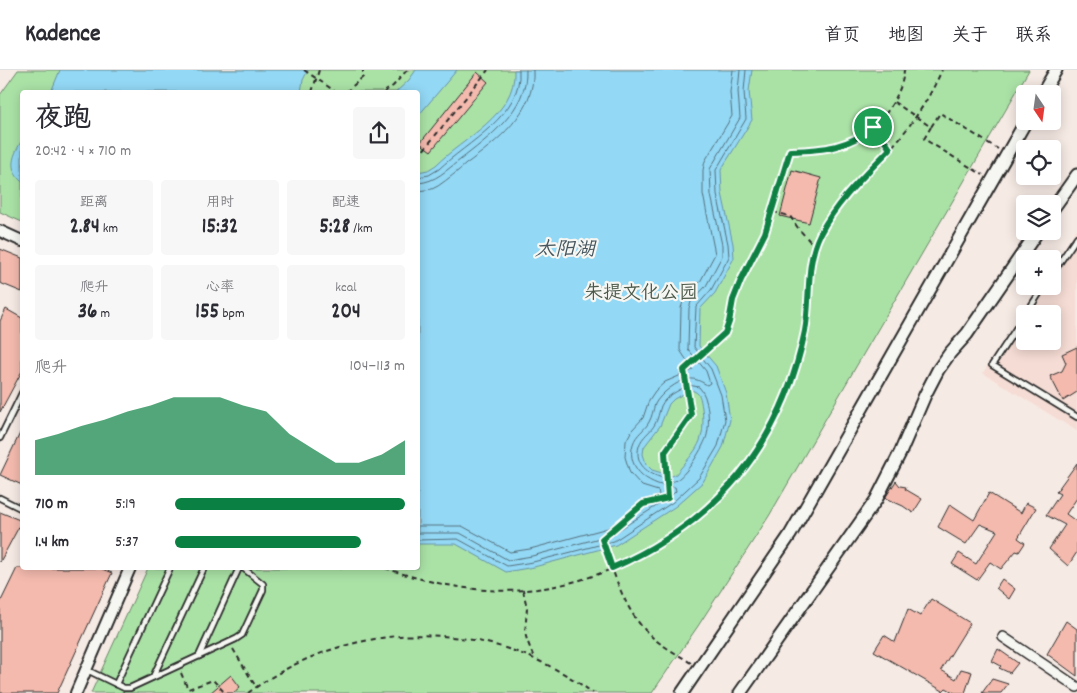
<!DOCTYPE html>
<html lang="zh">
<meta charset="utf-8">
<style>
body{margin:0;font-family:Dekko,"LXGW WenKai TC",sans-serif;background:#f7f7f7;color:#2b2b33;height:100vh;display:flex;flex-direction:column;font-size:19px;white-space:nowrap}
*{box-sizing:border-box;margin:0}
p{font-size:16px;color:#7c7c81}
.icon{flex:none;width:28px;height:28px;fill:none;stroke:currentColor;stroke-width:2;stroke-linecap:round;stroke-linejoin:round}
.map{position:relative;flex:1;overflow:hidden}
.panel{position:absolute;left:20px;top:20px;width:400px;height:480px;display:flex;flex-direction:column;background:#fff;border-radius:5px;box-shadow:0 2px 12px #0003}
.panel>*{flex:none}
.needle{width:32px;rotate:167deg}
.buttons{position:absolute;left:1016px;top:15px;display:grid;gap:10px}
.buttons a{display:grid;place-items:center;width:45px;height:45px;border-radius:5px;background:#fff;box-shadow:0 2px 12px #0003;font-size:25px}
.pin{position:absolute;display:grid;place-items:center;width:42px;height:42px;color:#fff;margin:-21px;border:2px solid #fff;border-radius:50%;box-shadow:0 1px 5px #0007}
.round{display:grid;place-items:center;flex:none;width:52px;height:52px;border-radius:5px;background:#f7f7f7}
.overview{display:flex;align-items:center;justify-content:space-between;height:85px;padding:0 15px}
h1{font-size:28px;font-weight:800;line-height:38px}
.stats{display:grid;grid-template-columns:repeat(3,1fr);gap:8px;height:85px;padding:5px 15px}
.stats div{display:grid;align-content:center;border-radius:5px;background:#f7f7f7;text-align:center}
.stats b{font-size:21px;font-weight:800}
.stats small{font-size:14px;font-weight:400}
.stats p{font-size:14px}
.chart{height:140px;padding:10px 15px}
.chart p{display:flex;justify-content:space-between}
.chart svg{width:100%;height:90px;margin-top:5px;fill:#0b8043;opacity:.7}
ul{padding:0 15px;list-style:none;font-size:16px}
li{display:grid;grid-template-columns:80px 60px 1fr;align-items:center;height:38px}
li i{height:12px;border-radius:6px;background:#0b8043}
header{display:flex;align-items:center;gap:30px;box-sizing:border-box;height:70px;padding:0 25px;background:#fff;border-bottom:1px solid #e1e1e2}
header strong{font-size:24px}
nav{display:flex;gap:28px;margin-inline-start:auto;font-size:18px}
.map>svg:first-child{display:block}
.built{fill:#f5dcd4;fill-rule:evenodd}
.green{fill:#aae2a6;stroke:#6a8668}
.water{fill:#93d8f5;stroke:#6993a4;fill-rule:evenodd}
.lines{fill:none;stroke-linecap:round;stroke-linejoin:round}
.shore{stroke:#55707c;stroke-width:1}
.building{fill:#f4baae;stroke:#2b2b2b}
.service-casing{stroke:#2b2b2b;stroke-width:8}
.minor-casing{stroke:#2b2b2b;stroke-width:12}
.tertiary-casing{stroke:#2b2b2b;stroke-width:14}
.secondary-casing{stroke:#2b2b2b;stroke-width:15}
.path{stroke:#2b2b2b;stroke-width:2;stroke-dasharray:5 4;stroke-linecap:butt}
.service{stroke:#f6f6f2;stroke-width:4.5}
.minor{stroke:#f6f6f2;stroke-width:9}
.tertiary{stroke:#f6f6f2;stroke-width:10}
.secondary{stroke:#f6f6f2;stroke-width:11}
.route-casing{stroke:#fff;stroke-width:10}
.route{stroke:#0b8043;stroke-width:6}
.labels{text-anchor:middle;dominant-baseline:central;stroke-width:4.5;stroke-linejoin:round;paint-order:stroke}
.park-label{font-size:19px;fill:#4b594a;stroke:#f6f6f2}
.water-label{font-size:20px;font-style:italic;fill:#45565e;stroke:#f6f6f2}
</style>
<header>
<strong>Kadence</strong>
<nav><a>首页</a><a>地图</a><a>关于</a><a>联系</a></nav>
</header>
<div class="map">
<svg width="1077" height="623" viewBox="0 0 1077 623">
<rect width="100%" height="100%" fill="#f6eae4"/>
<filter id="ink" filterUnits="userSpaceOnUse"><feTurbulence type="fractalNoise" baseFrequency=".02" numOctaves="2"/><feDisplacementMap in="SourceGraphic" scale="10" xChannelSelector="R" yChannelSelector="G"/><feConvolveMatrix kernelMatrix="1 2 1 2 8 2 1 2 1" color-interpolation-filters="sRGB"/></filter>
<g filter="url(#ink)">
<path class="built" d="M 1077,159 L 1077,361 L 983,303 L 1039,216 L 1052,216 L 1053,196 ZM 1025,244 L 1052,244 L 1052,271 L 1025,271 Z"/>
<polygon class="green" points="18,0 1029,0 769,446 698,556 652,623 91,623 148,498 418,498 418,22 22,22 22,152 0,142 0,25"/>
<g class="water">
<polygon points="60,0 308,0 303,10 301,22 51,22"/>
<polygon points="416,0 457,0 418,46 418,22 396,22 409,10"/>
<path d="M 514,0 L 752,0 L 749,21 L 752,50 L 721,100 L 722,123 L 733,174 L 734,188 L 715,223 L 700,239 L 699,276 L 716,296 L 726,323 L 730,350 L 723,377 L 703,412 L 676,436 L 616,475 L 534,497 L 506,502 L 456,474 L 418,474 L 418,102 L 428,100 L 436,95 C 462,69 517,44 514,0 ZM 691,320 C 701,323 700,328 702,338 C 706,373 697,378 676,404 L 672,406 L 652,400 L 646,394 L 643,384 L 644,377 L 660,356 L 669,334 L 674,329 Z"/>
<path d="M 22,70 L 22,112 C 7,98 13,86 22,70 Z"/>
</g>
<g class="lines">
<g class="shore">
<path d="M 418,107 L 429,105 L 439,99 C 466,73 523,45 519,0"/>
<path d="M 418,113 C 436,112 446,100 460,90 C 488,68 528,40 526,0"/>
<path d="M 418,121 L 432,119 L 438,116 C 448,109 457,102 466,94 C 496,72 536,42 533,0"/>
<path d="M 688,315 L 699,317 C 709,327 710,352 707,365 C 705,375 685,408 674,411 C 670,412 667,410 663,408 C 648,404 634,394 639,376 C 642,366 651,362 655,354 C 658,349 659,342 661,336 C 666,325 679,321 688,315 Z"/>
<polyline points="418,456 462,456 510,482 530,479 608,458 659,425 658,421 642,416 630,403 625,387 626,371 632,360 643,348 649,330 655,321 665,312 693,300 680,280 681,238 684,229 700,212 715,184 703,124 703,100 705,91 732,46 730,22 733,0"/>
<path d="M 418,463 L 460,463 L 508,490 L 532,486 L 611,465 L 669,428 L 676,421 L 675,417 C 652,417 625,400 633,374 C 636,364 645,360 649,352 C 652,347 653,340 655,334 C 660,324 678,310 689,309 C 695,308 702,312 707,315 L 710,313 L 706,301 L 688,279 L 689,238 L 691,232 L 706,216 L 722,186 L 722,175 L 711,125 L 710,99 L 740,48 L 738,21 L 740,0"/>
<polyline points="418,470 458,469 507,496 533,492 614,471 673,432 699,408 718,376 725,350 721,325 711,299 694,277 696,237 711,220 729,187 728,174 717,124 716,100 746,49 744,21 746,0"/>
</g>
</g>
<g class="building">
<polygon points="477,2 488,12 431,81 420,73"/>
<polygon points="792,100 821,108 809,153 780,146"/>
<polygon points="0,179 22,188 22,222 0,213"/>
<polygon points="6,239 22,248 22,301 0,342 0,251"/>
<polygon points="1077,277 1077,322 1063,331 1050,306 1062,301 1066,293 1062,284"/>
<polygon points="22,359 22,415 0,405"/>
<polygon points="1077,393 1077,428 1066,444 1077,452 1077,482 1068,496 1049,479 1065,455 1046,445 1060,424 1056,422"/>
<polygon points="896,411 900,416 906,417 905,419 922,429 913,443 903,436 885,428"/>
<polygon points="989,423 1021,443 1026,433 1036,438 1018,468 1025,473 1019,482 1016,481 1001,499 990,492 977,510 952,494 959,483 976,494 997,461 980,454 966,474 938,457 950,434 974,450"/>
<polygon points="0,442 22,451 0,492"/>
<polygon points="17,498 100,498 112,503 57,623 0,623 0,533"/>
<polygon points="1002,509 1015,519 1009,529 996,518"/>
<polygon points="931,529 970,553 941,600 956,609 961,599 972,602 965,623 955,623 946,618 943,621 874,581 884,565 895,572 908,539 920,546"/>
<polygon points="1066,551 1077,559 1077,606 1047,584"/>
<polygon points="998,579 1018,593 1010,603 999,598 1001,596 992,591"/>
<polygon points="231,605 240,617 233,623 210,623"/>
<polygon points="992,609 1008,614 1001,623 982,623"/>
</g>
<g class="lines">
<g class="service-casing">
<g id="service">
<polyline points="1052,204 1077,167"/>
<polyline points="1026,244 1044,216"/>
<polyline points="1025,245 992,295 1077,347"/>
<polyline points="0,368 22,323"/>
<polyline points="0,428 22,439"/>
<polyline points="199,586 239,498"/>
<polyline points="87,600 124,618 130,618 236,569 242,565 263,520 263,514 243,498"/>
<polyline points="153,607 204,498"/>
<polyline points="116,614 170,498"/>
</g>
</g>
<g class="minor-casing">
<polyline id="minor" points="1003,567 1077,617"/>
</g>
<g class="tertiary-casing">
<g id="tertiary">
<polyline points="0,161 22,171"/>
<polyline points="76,623 130,498"/>
</g>
</g>
<g class="secondary-casing">
<g id="secondary">
<polyline points="1042,24 1056,0"/>
<polyline points="1052,140 1077,105"/>
<polyline points="682,623 790,465 1026,51"/>
<polyline points="740,623 876,430 900,383 925,325 938,300 950,283 967,264 1038,161"/>
</g>
</g>
<g class="path">
<polyline points="304,0 336,22"/>
<polyline points="312,22 319,0"/>
<polyline points="346,22 363,7 363,0"/>
<polyline points="384,22 393,16 407,0"/>
<polyline points="894,32 931,57 940,43 998,79"/>
<polyline points="875,56 890,79"/>
<polyline points="931,57 924,69 983,105"/>
<polyline points="418,87 488,0"/>
<polyline points="773,142 790,146 798,158 815,177"/>
<path d="M 385,498 C 434,515 485,525 537,519 C 646,505 752,424 789,320 C 797,295 805,268 808,241 C 811,215 808,189 820,165 C 836,132 866,105 890,79 C 912,55 929,29 942,0"/>
<polyline points="523,520 527,538 525,563 527,570 534,588"/>
<polyline points="233,579 256,617"/>
<path d="M 691,593 C 676,583 659,575 647,562 C 623,538 613,500 602,469 L 643,434 L 668,428 L 665,382 L 691,345 L 685,300 L 725,263 L 729,252 L 733,230 L 741,210 L 765,163 L 790,81 C 829,80 866,74 889,39 C 897,27 903,14 904,0"/>
<polyline points="181,603 188,619 213,610 225,623"/>
<path d="M 248,623 C 352,546 490,546 593,623"/>
</g>
<use href="#service" class="service"/>
<use href="#minor" class="minor"/>
<use href="#tertiary" class="tertiary"/>
<use href="#secondary" class="secondary"/>
</g>
</g>
<g class="lines" filter="url(#ink)">
<g class="route-casing">
<path id="route" d="M 875,56 L 890,79 C 865,105 837,131 820,164 C 805,194 811,229 805,261 C 782,374 718,452 612,498 L 602,469 L 643,434 L 668,428 L 665,382 L 691,345 L 684,300 L 725,263 L 729,252 L 733,230 L 741,210 L 765,163 L 790,81 C 824,80 848,78 875,56 Z"/>
</g>
<use href="#route" class="route"/>
</g>
<g class="labels">
<g class="park-label">
<text x="641" y="224">朱提文化公园</text>
</g>
<g class="water-label">
<text x="565" y="181">太阳湖</text>
</g>
</g>
</svg>
<div class="buttons">
<a><svg class="needle" viewBox="-14 -14 28 28"><path d="M0-13l5 13h-10z" fill="#e53935"/><path d="M0 13l5-13h-10z" fill="#7c7c81"/></svg></a>
<a><svg class="icon" aria-label="locate" viewBox="0 0 24 24"><circle cx="12" cy="12" r="6"/><path d="M12 2v4M12 18v4M2 12h4M18 12h4"/></svg></a>
<a><svg class="icon" aria-label="layers" viewBox="0 0 24 24"><path d="M12 4l9 5-9 5-9-5zM3 14l9 5 9-5"/></svg></a>
<a>+</a>
<a>−</a>
</div>
<div class="pin" style="left:873px;top:57px;background:#1e9e55"><svg class="icon" aria-label="arrive" viewBox="0 0 24 24"><path d="M6 21V4h12l-3 4 3 4H6"/></svg></div>
<section class="panel">
<div class="overview"><div><h1>夜跑</h1><p>20:42 · 4 × 710 m</p></div><a class="round"><svg class="icon" aria-label="share" viewBox="0 0 24 24"><path d="M12 15V3M7 8l5-5 5 5M5 13v7h14v-7"/></svg></a></div>
<div class="stats">
<div><p>距离</p><b>2.84<small> km</small></b></div>
<div><p>用时</p><b>15:32</b></div>
<div><p>配速</p><b>5:28<small> /km</small></b></div>
</div>
<div class="stats">
<div><p>爬升</p><b>36<small> m</small></b></div>
<div><p>心率</p><b>155<small> bpm</small></b></div>
<div><p>kcal</p><b>204</b></div>
</div>
<div class="chart"><p><span>爬升</span>104–113 m</p>
<svg viewBox="0 0 160 44" preserveAspectRatio="none"><path d="M0 44V27L10 24L20 20L30 17L40 13L50 10L60 6L70 6L80 6L90 10L100 13L110 24L120 31L130 38L140 38L150 34L160 27V44z"/></svg>
</div>
<ul>
<li><b>710 m</b>5:19<i style="width:100%"></i></li>
<li><b>1.4 km</b>5:37<i style="width:81%"></i></li>
</ul>
</section>
</div>
